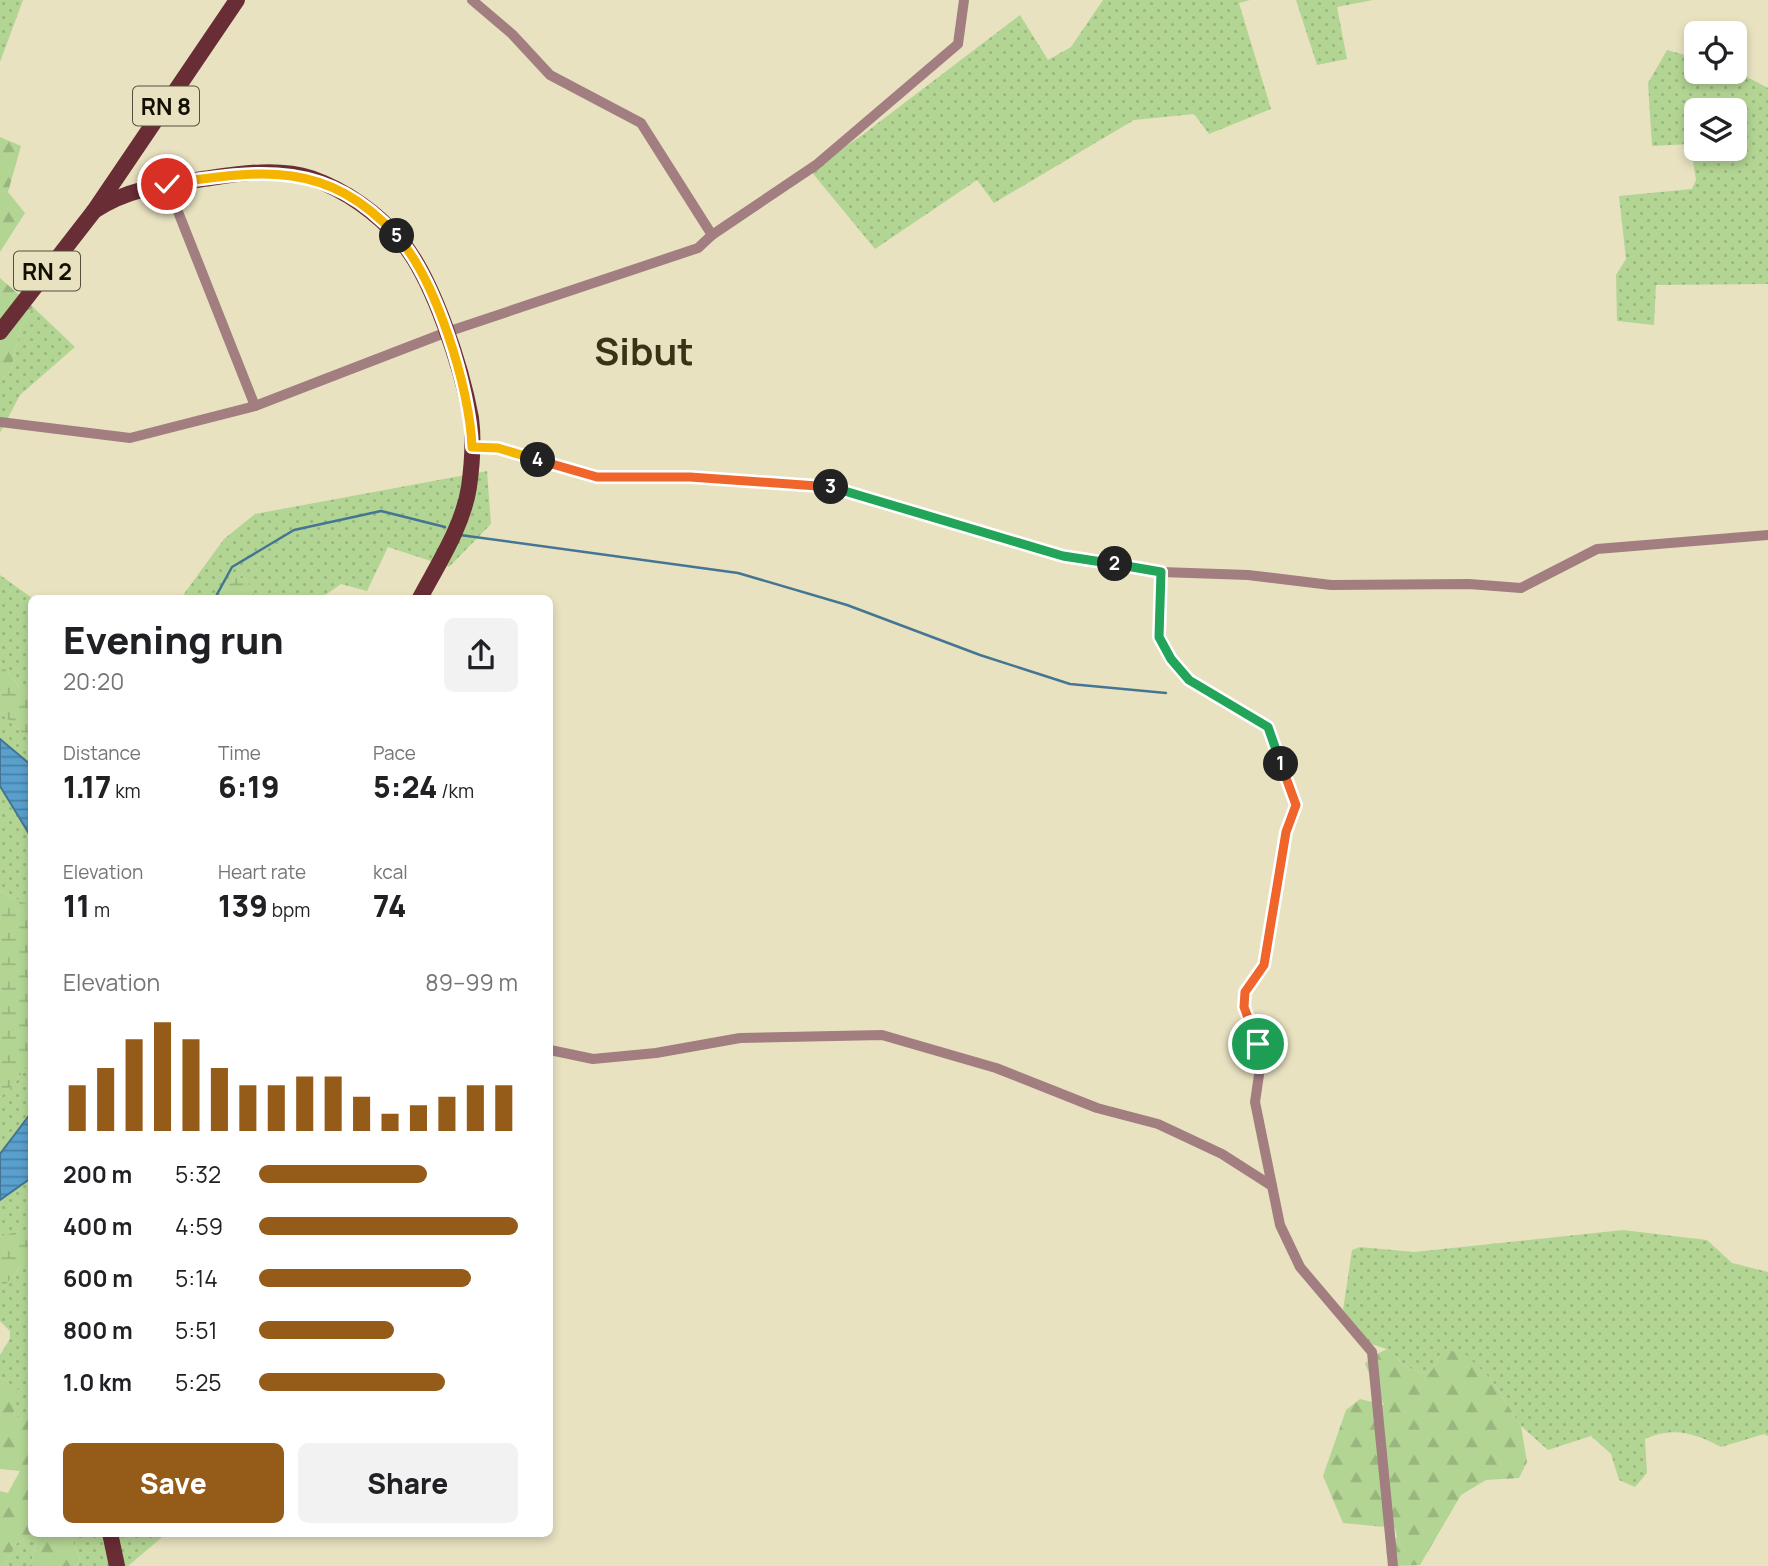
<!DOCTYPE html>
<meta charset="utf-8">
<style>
body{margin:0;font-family:Manrope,sans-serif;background:#f2f2f2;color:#202124;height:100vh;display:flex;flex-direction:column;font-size:26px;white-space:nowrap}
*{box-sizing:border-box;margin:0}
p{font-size:23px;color:#757577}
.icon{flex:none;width:38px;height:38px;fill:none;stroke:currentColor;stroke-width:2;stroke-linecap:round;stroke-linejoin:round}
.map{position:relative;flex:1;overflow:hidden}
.panel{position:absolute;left:28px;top:595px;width:525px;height:942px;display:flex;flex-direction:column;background:#fff;border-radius:10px;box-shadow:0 4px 10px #0003}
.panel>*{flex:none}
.fabs{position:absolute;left:1684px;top:21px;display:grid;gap:14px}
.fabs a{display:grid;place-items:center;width:63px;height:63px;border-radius:10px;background:#fff;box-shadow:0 4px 10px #0003;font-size:35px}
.pin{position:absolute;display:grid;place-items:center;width:60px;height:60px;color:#fff;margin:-30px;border:4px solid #fff;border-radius:50%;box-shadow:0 2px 7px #0007}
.km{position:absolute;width:35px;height:35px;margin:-18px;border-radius:50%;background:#222;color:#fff;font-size:19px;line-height:35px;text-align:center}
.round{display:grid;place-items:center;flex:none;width:74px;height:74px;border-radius:10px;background:#f2f2f2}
.head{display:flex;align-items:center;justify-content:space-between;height:119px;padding:0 35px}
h1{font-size:38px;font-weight:800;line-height:52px}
.stats{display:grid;grid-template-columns:repeat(3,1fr);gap:10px;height:119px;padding:7px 35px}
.stats div{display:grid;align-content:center}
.stats b{font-size:30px;font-weight:800}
.stats small{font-size:19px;font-weight:400}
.stats p{font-size:19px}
.chart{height:196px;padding:14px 35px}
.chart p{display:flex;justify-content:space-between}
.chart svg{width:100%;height:126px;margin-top:7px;stroke:#955b18;stroke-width:6}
.primary-button{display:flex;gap:14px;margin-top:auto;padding:14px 35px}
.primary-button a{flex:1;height:80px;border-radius:10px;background:#955b18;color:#fff;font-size:28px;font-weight:800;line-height:80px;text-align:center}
.primary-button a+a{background:#f2f2f2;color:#202124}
ul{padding:0 35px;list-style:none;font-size:23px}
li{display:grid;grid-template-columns:112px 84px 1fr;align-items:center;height:52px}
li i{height:18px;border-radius:9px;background:#955b18}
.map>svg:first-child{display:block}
.grass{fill:url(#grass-dots);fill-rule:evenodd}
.forest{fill:url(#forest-firs)}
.wetland{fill:url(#wetland-marsh)}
.water{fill:url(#water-rules);stroke:#447592;stroke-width:2}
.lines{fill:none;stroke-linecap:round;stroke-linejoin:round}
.stream{stroke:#447592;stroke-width:2.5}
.minor{stroke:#a27e81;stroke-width:10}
.primary{stroke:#682d35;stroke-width:16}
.split-1-casing{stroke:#fff;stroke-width:14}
.split-2-casing{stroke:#fff;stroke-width:14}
.split-3-casing{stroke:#fff;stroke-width:14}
.split-4-casing{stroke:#fff;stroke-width:14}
.split-5-casing{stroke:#fff;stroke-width:14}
.split-6-casing{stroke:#fff;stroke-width:14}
.split-1{stroke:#f0652b;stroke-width:9}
.split-2{stroke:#22a559;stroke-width:9}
.split-3{stroke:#22a559;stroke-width:9}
.split-4{stroke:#f0652b;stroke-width:9}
.split-5{stroke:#f5b400;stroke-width:9}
.split-6{stroke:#f5b400;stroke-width:9}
.labels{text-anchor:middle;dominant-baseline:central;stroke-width:7;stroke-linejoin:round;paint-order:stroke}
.shield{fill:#e8e2c1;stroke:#524f3d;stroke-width:2}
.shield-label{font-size:23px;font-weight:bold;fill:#121005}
.town-label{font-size:38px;font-weight:bold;fill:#383216;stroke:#e8e2c1}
</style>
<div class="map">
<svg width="1768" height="1566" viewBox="0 0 1768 1566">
<defs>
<pattern id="grass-dots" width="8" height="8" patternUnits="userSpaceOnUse" patternTransform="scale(1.75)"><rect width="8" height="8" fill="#b3d594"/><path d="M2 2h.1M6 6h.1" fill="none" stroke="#99b67e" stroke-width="1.8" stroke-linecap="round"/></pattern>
<pattern id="forest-firs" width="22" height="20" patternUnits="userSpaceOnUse" patternTransform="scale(1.75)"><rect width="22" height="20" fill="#b3d594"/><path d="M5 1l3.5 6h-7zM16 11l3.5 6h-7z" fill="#99b67e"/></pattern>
<pattern id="wetland-marsh" width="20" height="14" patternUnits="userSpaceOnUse" patternTransform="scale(1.75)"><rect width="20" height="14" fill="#b3d594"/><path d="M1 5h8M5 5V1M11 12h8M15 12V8" fill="none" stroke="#99b67e"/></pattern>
<pattern id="water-rules" width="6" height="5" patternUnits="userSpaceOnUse" patternTransform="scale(1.75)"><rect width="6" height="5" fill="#59a0ce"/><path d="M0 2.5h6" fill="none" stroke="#4881a5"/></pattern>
</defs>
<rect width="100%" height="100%" fill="#e8e2c1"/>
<g class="grass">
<polygon points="0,0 23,0 0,62"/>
<polygon points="1103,0 1250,0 1239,3 1271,109 1209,134 1194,114 1134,120 994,203 977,180 875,249 810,170 861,136 1020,15 1048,60 1071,47"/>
<polygon points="1296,0 1373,0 1337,7 1347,59 1317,65"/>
<path d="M 1667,50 L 1696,58 L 1696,72 L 1734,70 L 1768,88 L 1768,284 L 1656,285 L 1654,325 L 1617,321 L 1616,275 L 1626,259 L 1619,196 L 1692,189 L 1696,180 L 1690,144 L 1652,146 L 1648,83 ZM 1696,110 L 1734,110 L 1734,149 L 1696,149 Z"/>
<polygon points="33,307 75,347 20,395 0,433 0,382 11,370 20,329"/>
<polygon points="487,471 491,524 449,567 388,547 367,591 341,584 321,598 256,598 246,579 237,577 214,598 181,598 224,539 255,514"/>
<polygon points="0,575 32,598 31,702 0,662"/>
<polygon points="0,712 31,741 31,765 0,739"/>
<polygon points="0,786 31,837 31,906 0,891"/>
<polygon points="31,1062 31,1113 0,1154 0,1097 10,1089"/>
<polygon points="31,1178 32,1404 25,1421 14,1415 18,1390 0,1377 0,1355 10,1339 10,1331 0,1321 0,1291 25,1262 17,1231 0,1237 0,1200"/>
<path d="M 1623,1230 L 1707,1240 L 1732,1263 L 1768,1272 L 1768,1436 L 1764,1434 L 1721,1447 C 1696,1433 1672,1426 1645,1439 L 1647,1473 L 1635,1487 L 1619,1480 L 1611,1454 L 1591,1436 L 1548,1450 L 1521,1426 L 1491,1379 L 1440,1355 L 1432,1370 L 1424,1374 L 1407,1367 L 1387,1349 L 1371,1344 L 1343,1310 L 1352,1250 L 1360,1247 L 1414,1252 Z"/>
<polygon points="69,1533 167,1533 128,1566 77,1566 80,1558"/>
<polygon points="30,1534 37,1540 30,1566 5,1566 16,1544"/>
</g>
<g class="forest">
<polygon points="0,137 21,146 8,192 25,213 0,252"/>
<polygon points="0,278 33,307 20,329 11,370 0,382"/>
<polygon points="1387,1349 1407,1367 1424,1374 1432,1370 1440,1355 1448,1350 1465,1354 1491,1379 1521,1426 1527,1462 1519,1478 1486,1480 1461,1495 1420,1565 1395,1566 1386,1552 1397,1537 1395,1528 1343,1523 1323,1476 1346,1410 1360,1399 1384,1405 1365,1364 1371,1357"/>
<polygon points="0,1377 19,1390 14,1415 25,1420 31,1404 32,1533 69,1533 80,1558 77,1566 30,1566 37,1540 30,1534 16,1544 5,1566 0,1566 0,1491 8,1493 20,1471 0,1469"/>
</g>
<g class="wetland">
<polygon points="237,577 246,579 256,598 214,598"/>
<polygon points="0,662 31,702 31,741 0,712"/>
<polygon points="0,891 31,906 31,1062 10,1089 0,1097"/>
<polygon points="17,1231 30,1244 25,1262 0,1291 0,1237"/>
</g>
<g class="water">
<polygon points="0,739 31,765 31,837 0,786"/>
<polygon points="31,1113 31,1178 0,1200 0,1154"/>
</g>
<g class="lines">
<g class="stream">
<polyline points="460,535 738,573 847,605 980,655 1070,684 1166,693"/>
<polyline points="215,598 232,567 294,530 381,511 445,527"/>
</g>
<g class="minor">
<polyline points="472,0 512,34 550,75 641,123 712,235"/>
<polyline points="167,184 255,406"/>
<polyline points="0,422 130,438 255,406 447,332 698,248 712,235 816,165 958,44 964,0"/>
<polyline points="472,447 498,448 597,477 690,477 837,488 1063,556 1161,572 1248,575 1331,585 1469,584 1521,588 1597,549 1768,535"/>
<polyline points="1161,572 1159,637 1171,659 1189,680 1268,727 1296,805 1286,832 1264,965 1245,992 1244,1007 1258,1044 1260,1068 1255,1102 1280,1225 1300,1267 1372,1352 1393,1566"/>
<polyline points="550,1050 593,1059 656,1053 740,1038 882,1035 996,1068 1097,1108 1158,1124 1222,1154 1272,1186"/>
</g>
<g class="primary">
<path d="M 94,211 C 129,187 169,184 210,178 C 242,173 280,168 311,178 C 345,190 378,213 401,241 C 433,278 462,369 471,418 C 474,440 472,465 469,487 C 463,526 438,564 420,598"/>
<polyline points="0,332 94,211 237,0"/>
<polyline points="110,1533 117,1566"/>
</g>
</g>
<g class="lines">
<g class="split-1-casing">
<polyline id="split-1" points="1258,1044 1244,1007 1245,992 1264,965 1286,832 1296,805 1281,764"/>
</g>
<g class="split-2-casing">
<polyline id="split-2" points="1115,564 1161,572 1159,637 1171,659 1189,680 1268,727 1281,764"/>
</g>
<g class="split-3-casing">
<polyline id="split-3" points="831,487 1063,556 1115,564"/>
</g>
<g class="split-4-casing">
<polyline id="split-4" points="538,460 597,477 690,477 831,487"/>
</g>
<g class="split-5-casing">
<path id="split-5" d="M 397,236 C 436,280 470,388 472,447 L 498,448 L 538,460"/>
</g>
<g class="split-6-casing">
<path id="split-6" d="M 167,184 C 260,170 327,159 397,236"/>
</g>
<use href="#split-1" class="split-1"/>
<use href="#split-2" class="split-2"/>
<use href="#split-3" class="split-3"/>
<use href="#split-4" class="split-4"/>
<use href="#split-5" class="split-5"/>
<use href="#split-6" class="split-6"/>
</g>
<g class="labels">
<g class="shield">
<rect x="133" y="86.5" width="66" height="39" rx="5"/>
<rect x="14" y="251.5" width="66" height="39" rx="5"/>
</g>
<g class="shield-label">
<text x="166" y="106">RN 8</text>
<text x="47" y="271">RN 2</text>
</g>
<g class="town-label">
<text x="644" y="350">Sibut</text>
</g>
</g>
</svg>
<div class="fabs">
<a><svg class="icon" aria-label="locate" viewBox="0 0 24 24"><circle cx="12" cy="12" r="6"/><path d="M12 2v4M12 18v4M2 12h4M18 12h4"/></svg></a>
<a><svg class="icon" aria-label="layers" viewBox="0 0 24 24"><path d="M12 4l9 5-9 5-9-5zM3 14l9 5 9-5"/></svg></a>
</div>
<div class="pin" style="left:1258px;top:1044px;background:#1e9e55"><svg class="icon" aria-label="arrive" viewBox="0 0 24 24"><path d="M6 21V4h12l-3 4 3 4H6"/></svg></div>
<div class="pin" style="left:167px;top:184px;background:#d93025"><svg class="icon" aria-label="check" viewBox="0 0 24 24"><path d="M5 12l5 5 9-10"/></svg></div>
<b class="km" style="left:1281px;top:764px">1</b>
<b class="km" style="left:1115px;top:564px">2</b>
<b class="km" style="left:831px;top:487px">3</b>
<b class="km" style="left:538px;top:460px">4</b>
<b class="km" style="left:397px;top:236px">5</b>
<section class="panel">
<div class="head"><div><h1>Evening run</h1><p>20:20</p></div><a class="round"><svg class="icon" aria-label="share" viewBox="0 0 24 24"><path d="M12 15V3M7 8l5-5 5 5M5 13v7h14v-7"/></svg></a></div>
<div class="stats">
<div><p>Distance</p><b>1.17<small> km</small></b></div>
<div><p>Time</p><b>6:19</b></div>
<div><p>Pace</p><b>5:24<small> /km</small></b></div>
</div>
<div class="stats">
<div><p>Elevation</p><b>11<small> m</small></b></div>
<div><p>Heart rate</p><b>139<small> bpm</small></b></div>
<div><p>kcal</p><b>74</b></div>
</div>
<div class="chart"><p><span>Elevation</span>89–99 m</p>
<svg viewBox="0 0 160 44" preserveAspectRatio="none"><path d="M5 44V28M15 44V22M25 44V12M35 44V6M45 44V12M55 44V22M65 44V28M75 44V28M85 44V25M95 44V25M105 44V32M115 44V38M125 44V35M135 44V32M145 44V28M155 44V28"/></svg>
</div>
<ul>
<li><b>200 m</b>5:32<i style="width:65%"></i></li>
<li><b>400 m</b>4:59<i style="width:100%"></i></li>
<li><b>600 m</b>5:14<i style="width:82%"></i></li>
<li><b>800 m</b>5:51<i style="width:52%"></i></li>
<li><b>1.0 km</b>5:25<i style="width:72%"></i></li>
</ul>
<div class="primary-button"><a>Save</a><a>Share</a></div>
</section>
</div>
